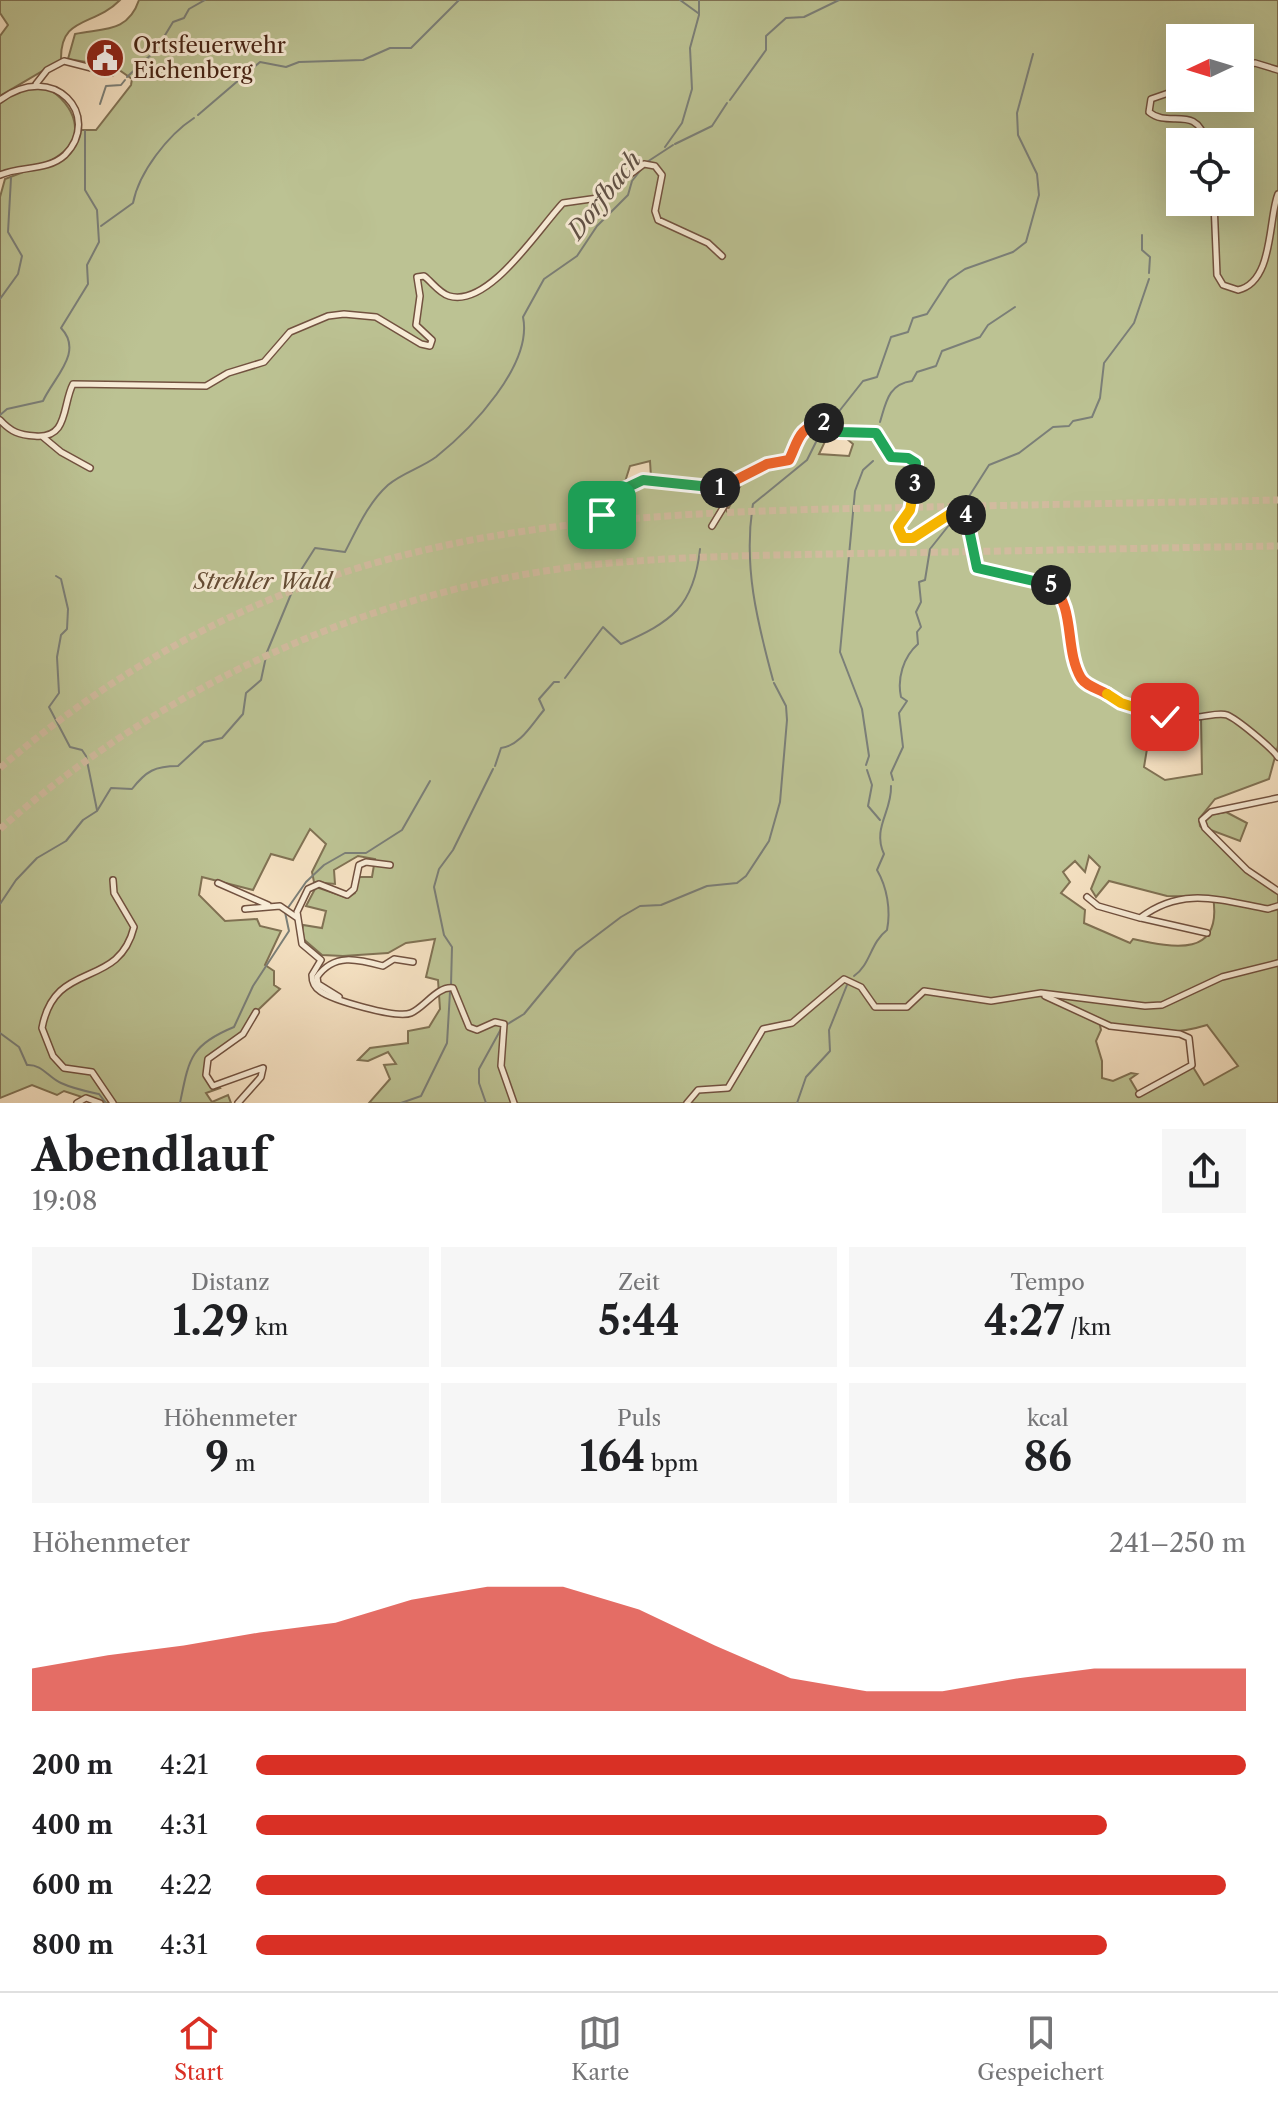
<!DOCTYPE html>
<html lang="de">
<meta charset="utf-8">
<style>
body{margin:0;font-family:"Libre Caslon Text",serif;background:#f6f6f6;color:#202124;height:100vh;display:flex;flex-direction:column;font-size:30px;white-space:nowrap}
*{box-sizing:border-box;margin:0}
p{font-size:26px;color:#757577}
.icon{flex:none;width:44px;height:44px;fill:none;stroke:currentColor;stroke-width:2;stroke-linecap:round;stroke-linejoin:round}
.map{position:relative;height:1103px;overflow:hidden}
.sheet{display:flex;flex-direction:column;background:#fff;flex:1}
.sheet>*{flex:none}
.needle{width:52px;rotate:266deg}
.buttons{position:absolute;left:1166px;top:24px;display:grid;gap:16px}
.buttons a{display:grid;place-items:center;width:88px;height:88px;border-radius:0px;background:#fff;box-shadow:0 8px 32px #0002;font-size:40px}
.pin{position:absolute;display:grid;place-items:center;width:68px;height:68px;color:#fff;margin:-34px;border-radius:16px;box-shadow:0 4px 12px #0006}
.km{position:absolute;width:40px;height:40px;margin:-20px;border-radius:50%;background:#222;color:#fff;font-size:22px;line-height:40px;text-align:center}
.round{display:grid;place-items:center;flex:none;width:84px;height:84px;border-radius:0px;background:#f6f6f6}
.head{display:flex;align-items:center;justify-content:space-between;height:136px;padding:0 32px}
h1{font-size:44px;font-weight:800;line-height:60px}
.figures{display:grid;grid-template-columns:repeat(3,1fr);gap:12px;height:136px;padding:8px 32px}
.figures div{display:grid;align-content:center;border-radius:0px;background:#f6f6f6;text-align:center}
.figures b{font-size:40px;font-weight:800}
.figures small{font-size:22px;font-weight:400}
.figures p{font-size:22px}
.chart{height:224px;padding:16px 32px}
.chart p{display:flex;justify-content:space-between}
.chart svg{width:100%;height:144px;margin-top:8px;fill:#d93025;opacity:.7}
ul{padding:0 32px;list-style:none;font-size:26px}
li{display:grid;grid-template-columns:128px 96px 1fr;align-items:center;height:60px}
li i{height:20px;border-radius:10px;background:#d93025}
.menu{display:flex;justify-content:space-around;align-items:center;height:112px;border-top:2px solid #e0e0e0;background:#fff;font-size:22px;color:#757577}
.menu a{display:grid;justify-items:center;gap:4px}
.menu .on{color:#d93025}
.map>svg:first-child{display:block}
.green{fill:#bcc293;stroke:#817254;stroke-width:2;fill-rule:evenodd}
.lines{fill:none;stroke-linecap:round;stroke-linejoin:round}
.stream{stroke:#7b7f78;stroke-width:2}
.highway-tunnel{stroke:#d2bb9f;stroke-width:7;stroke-dasharray:7 3.5;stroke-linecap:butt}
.minor-casing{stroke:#725240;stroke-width:8}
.minor{stroke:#f8ecd7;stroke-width:5}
.split-1-casing{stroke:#fff;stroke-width:16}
.split-2-casing{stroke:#fff;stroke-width:16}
.split-3-casing{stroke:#fff;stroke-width:16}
.split-4-casing{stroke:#fff;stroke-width:16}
.split-5-casing{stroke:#fff;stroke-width:16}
.split-6-casing{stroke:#fff;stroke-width:16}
.split-7-casing{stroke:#fff;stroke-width:16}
.split-1{stroke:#22a559;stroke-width:10}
.split-2{stroke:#f0652b;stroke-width:10}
.split-3{stroke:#22a559;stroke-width:10}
.split-4{stroke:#f5b400;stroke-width:10}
.split-5{stroke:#22a559;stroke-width:10}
.split-6{stroke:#f0652b;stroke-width:10}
.split-7{stroke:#f5b400;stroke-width:10}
.labels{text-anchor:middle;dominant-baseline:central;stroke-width:6;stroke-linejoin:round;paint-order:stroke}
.poi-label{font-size:22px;fill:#462314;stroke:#f8ecd7;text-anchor:start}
.park-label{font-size:22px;font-style:italic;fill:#644b34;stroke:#f8ecd7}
.water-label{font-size:24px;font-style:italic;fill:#605146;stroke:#f8ecd7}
</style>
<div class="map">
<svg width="1278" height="1103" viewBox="0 0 1278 1103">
<rect width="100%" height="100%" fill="#f5e1c2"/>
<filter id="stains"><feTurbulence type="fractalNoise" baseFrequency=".0025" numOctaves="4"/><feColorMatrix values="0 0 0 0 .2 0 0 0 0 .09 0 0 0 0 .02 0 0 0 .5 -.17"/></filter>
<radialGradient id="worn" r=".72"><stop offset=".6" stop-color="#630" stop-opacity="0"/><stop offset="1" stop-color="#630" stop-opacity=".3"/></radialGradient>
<g class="green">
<path d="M 0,0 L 120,0 C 94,27 60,15 61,60 L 0,96 L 0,36 L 8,25 L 0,13 Z"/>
<path d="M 139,0 L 1278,0 L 1278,746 L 1269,779 L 1215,799 L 1199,819 L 1200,826 C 1224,850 1246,879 1278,889 L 1278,961 L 1221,979 L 1278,965 L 1278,1103 L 369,1103 L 390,1079 L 384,1065 L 396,1064 L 388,1052 L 368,1061 L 358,1060 L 370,1048 L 408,1043 L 408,1031 L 429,1027 L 440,1009 L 438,980 L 426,977 L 435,939 L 406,943 L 388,953 L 343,956 L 322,955 L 301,937 L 303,925 L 322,928 L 326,911 L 306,906 L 316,887 L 348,898 L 355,893 L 357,877 L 372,877 L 375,859 L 358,856 L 334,870 L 335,884 L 314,882 L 312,872 L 326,844 L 310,829 L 293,860 L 271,854 L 253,890 L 202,877 L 199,895 L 225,921 L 257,919 L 260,926 L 281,931 L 265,965 L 274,971 L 274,985 L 280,989 L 256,1012 L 243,1034 L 208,1059 L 206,1074 L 220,1088 L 206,1093 L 212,1102 L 228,1095 L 231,1103 L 100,1103 L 64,1091 L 57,1095 L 32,1085 L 0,1098 L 0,197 L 5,179 L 68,155 L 81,130 L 96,130 L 131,85 L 132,79 L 115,67 L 117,54 L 98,48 L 86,62 L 68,59 L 75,34 C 103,28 128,33 139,0 ZM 1180,38 L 1240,38 L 1240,98 L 1180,98 ZM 1180,142 L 1240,142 L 1240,202 L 1180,202 ZM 830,422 L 846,430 L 846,438 L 853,444 L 849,456 L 819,454 L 831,429 L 821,424 L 809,427 L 798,444 L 795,458 L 765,466 L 744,479 L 727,511 L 725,507 L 736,485 C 719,491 711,487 693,485 C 640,478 629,485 595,525 L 574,509 L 572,492 L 592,488 L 615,493 L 624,485 L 630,466 L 650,461 L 651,477 L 722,487 L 762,465 L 791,456 C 803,436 801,419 830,422 ZM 1165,689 L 1175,717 L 1201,717 L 1202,774 L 1165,780 L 1144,767 L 1151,725 L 1128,705 ZM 1089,856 L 1100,867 L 1091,889 L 1096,897 L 1109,881 L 1167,896 L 1213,897 C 1223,958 1174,948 1133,939 L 1130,943 L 1084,923 L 1085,910 L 1061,893 L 1070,882 L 1063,872 L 1075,861 L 1085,872 ZM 1099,1021 C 1141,1031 1165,1038 1207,1025 L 1238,1066 L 1204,1085 L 1193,1067 L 1140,1096 L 1130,1079 L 1137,1074 L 1131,1073 L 1113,1081 L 1102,1078 L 1102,1061 L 1096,1041 L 1101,1030 Z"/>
<path d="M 47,88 C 75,104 89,138 55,158 C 40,168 17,166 0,172 L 0,102 L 20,89 Z"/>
<polygon points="1226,812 1247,823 1240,841 1208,829 1205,822 1208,815"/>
</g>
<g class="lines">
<g class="stream">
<polyline points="680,0 698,13"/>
<polyline points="127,77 156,50 173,22 184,18 189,9 205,0"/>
<polyline points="730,100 766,50 766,36 786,18 804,17 839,0"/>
<polyline points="100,104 106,86 121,85 125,80"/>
<polyline points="198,115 260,62 286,67 299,62 363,60 390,48 411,48 459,0"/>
<polyline points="675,144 712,126 727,103"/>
<polyline points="665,147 682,123 692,89 690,48 699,15 699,0"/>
<polyline points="647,162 673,145"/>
<path d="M 101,226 L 133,203 C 139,172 168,135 194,118"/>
<polyline points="1142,235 1142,250 1150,257 1149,273"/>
<polyline points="0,299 18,274 22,256 8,232 11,178"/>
<path d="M 0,415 L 7,409 L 43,401 C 54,377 84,352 61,328 L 88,284 L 87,265 L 99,242 L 97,210 L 85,190 L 85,131"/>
<polyline points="825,418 833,419 863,381 877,377 891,337 908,332 913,318 927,314 949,280 965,269 1013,252 1026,242 1039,195 1037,174 1018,135 1017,113 1033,54"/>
<path d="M 880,422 C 886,403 888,384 912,381 L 917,372 L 936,366 L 942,351 L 980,337 L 988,325 L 1015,307"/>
<polyline points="961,509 989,465 1019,453 1053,427 1069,426 1073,421 1092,417 1100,398 1104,363 1134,323 1149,279"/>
<polyline points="56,576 61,579 68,609 67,629 61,635 57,657 59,693 49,707 70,747 82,750 86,756 97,810"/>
<path d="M 565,678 L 603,627 L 621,644 C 671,622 694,607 700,549"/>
<path d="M 773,680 C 757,621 743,565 753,504 L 807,460 L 823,428"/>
<polyline points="866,765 869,756 862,709 840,652 855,491 863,470 873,461"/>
<path d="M 495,766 L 501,748 C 520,746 532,724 544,710 L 539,699 L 554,682 L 559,682"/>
<polyline points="867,770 872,785 868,806 880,820"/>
<path d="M 893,780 L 891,773 L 903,747 L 899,713 L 907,701 L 901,697 C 897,679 903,657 918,644 L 917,632 L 921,627 L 916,612 L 921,602 L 919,582 L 925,580 L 930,549 L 957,515"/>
<path d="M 0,904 L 16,880 L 37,858 L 66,841 L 83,820 L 97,811 L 111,788 L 132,789 C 146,771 155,766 178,766 L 204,742 L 222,738 L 243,714 L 246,693 L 261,680 L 267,652 L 301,570 L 315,548 L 345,552 C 357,529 368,503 388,485 C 402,473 421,468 436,457 C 471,429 533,365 523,317 L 544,279 L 577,256 L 597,226 L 628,195 L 632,181 L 643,167"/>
<path d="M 854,976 C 871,964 870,943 887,930 C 891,910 887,887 877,870 L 884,854 C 872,828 892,812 891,786"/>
<polyline points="451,985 452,947 444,935 434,887 439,869 453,850 493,769"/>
<polyline points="506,1025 524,1014 576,951 621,917 640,906 661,905 707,886 737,883 746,876 769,841 780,802 787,720 786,706 774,683"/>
<path d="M 0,1033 L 19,1047 L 27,1065 C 42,1064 48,1077 61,1083 C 74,1089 85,1091 99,1094 L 106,1103"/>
<path d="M 180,1103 C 189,1059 190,1045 234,1027 L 253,986 L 289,931 L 285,912 L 306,882 L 324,865 L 345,853 L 366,853 L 402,830 L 430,781"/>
<polyline points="401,1103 421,1096 447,1043 450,992"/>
<polyline points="486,1103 479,1083 479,1069 501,1029"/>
<polyline points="797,1103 806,1077 830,1051 829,1030 847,985"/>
</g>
<g class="highway-tunnel">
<path d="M 0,768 C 274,534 537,514 881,508 C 1013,505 1146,503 1278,500"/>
<path d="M 0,829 C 166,684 370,590 589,565 C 688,555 787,555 886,553 C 1017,551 1147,548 1278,546"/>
</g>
<g class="minor-casing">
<g id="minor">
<polyline points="1240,67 1255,63 1278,70"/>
<polyline points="36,84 47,70 64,61 111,73"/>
<path d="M 1180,89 L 1151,99 L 1149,112 C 1169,129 1196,103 1206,142"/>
<path d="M 0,100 C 54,60 103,116 65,155 C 48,171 20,166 0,175"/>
<path d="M 1214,202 L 1217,275 L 1223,285 L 1238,290 C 1274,282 1268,219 1278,194"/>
<path d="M 0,420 C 11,432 19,435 35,436 C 69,439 62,405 73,384 L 206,386 L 228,373 L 264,362 L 290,332 L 328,316 L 344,314 L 376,317 L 421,344 L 430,346 L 432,340 L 416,325 L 420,296 L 417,277 L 424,276 C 432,282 439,293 449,296 C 489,308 539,228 563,203 L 598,198 L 644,164 L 655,166 L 662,175 L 655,211 L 658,220 L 708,243 L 722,256"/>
<polyline points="43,437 61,452 90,468"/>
<path d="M 589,511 L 601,516 L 619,494 L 639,481 L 658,479 L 723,488 L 767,464 L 789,460 L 796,439 L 820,423 L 843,432 L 873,431 L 891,457 L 911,459 L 917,467 L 912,506 L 898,527 L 900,536 L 913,538 L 948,514 L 962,512 L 969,520 L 976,565 L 980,570 C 992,573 1044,580 1050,584 C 1078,602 1061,656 1082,680 C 1089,687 1105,694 1114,699 C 1137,713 1170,718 1197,717 C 1205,717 1219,712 1227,715 C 1237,719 1272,748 1278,757"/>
<polyline points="712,526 740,480"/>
<polyline points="1278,798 1211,812 1202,820 1205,828 1247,870 1278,891"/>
<path d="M 390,865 L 366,862 L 359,865 L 354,889 L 347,895 L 319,884 L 308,889 L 297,912 L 302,944 L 321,960 L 312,975 C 312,982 314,987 320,991 C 332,1000 397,1019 411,1013 C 425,1007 437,986 453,988 L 469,1027 L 477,1030 L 495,1022 L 504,1024 L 501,1066 L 514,1103"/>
<path d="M 113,880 L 114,893 L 134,927 C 118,991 55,958 42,1028 L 53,1056 L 64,1068 L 92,1072 L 113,1103"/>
<polyline points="218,883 268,905"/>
<path d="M 1087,897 L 1098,906 L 1140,918 C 1182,886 1219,900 1268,909 L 1278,906"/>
<polyline points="245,909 280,906 296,917"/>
<polyline points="1141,918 1207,933"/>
<polyline points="1045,996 1110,1026 1180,1034 1189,1038 1192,1065 1139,1094"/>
<path d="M 339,997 L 318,984 L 317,977 C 334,953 357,959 383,966 L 394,959 L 413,962"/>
<polyline points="77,1103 86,1098 100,1103"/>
<polyline points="238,1103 261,1077 263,1068 213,1086 206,1075 208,1059 243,1034 256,1012"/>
<polyline points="687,1103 698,1090 728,1088 763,1029 792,1023 844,979 861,987 875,1007 907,1007 924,991 991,1001 1041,993 1145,1006 1162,1005 1222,977 1278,963"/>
</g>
</g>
<use href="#minor" class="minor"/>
</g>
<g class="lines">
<g class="split-1-casing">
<polyline id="split-1" points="602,515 626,488 643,480 720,488"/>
</g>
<g class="split-2-casing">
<path id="split-2" d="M 720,488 L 767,464 L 789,460 C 798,442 798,426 824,423"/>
</g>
<g class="split-3-casing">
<polyline id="split-3" points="824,423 839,432 876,433 891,457 908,458 916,463 915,484"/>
</g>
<g class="split-4-casing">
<polyline id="split-4" points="915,484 910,510 898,527 903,538 913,538 953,512 966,515"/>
</g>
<g class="split-5-casing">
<polyline id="split-5" points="966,515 977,568 1051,585"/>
</g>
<g class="split-6-casing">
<path id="split-6" d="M 1051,585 C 1076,607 1064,649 1081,678 C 1086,686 1099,689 1107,694"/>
</g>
<g class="split-7-casing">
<polyline id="split-7" points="1107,694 1121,703 1165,717"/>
</g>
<use href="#split-1" class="split-1"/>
<use href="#split-2" class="split-2"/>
<use href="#split-3" class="split-3"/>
<use href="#split-4" class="split-4"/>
<use href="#split-5" class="split-5"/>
<use href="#split-6" class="split-6"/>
<use href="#split-7" class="split-7"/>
</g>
<defs>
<g id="civic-disc" transform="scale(2)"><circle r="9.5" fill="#8f2418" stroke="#f8ecd7"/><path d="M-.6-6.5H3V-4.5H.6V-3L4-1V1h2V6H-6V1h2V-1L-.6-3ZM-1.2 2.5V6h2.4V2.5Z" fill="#fff"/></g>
</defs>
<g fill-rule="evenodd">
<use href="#civic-disc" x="105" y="58"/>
</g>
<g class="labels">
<g class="poi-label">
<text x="133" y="45">Ortsfeuerwehr<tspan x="133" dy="25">Eichenberg</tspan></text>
</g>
<g class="park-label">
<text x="263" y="581">Strehler Wald</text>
</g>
<g class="water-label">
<text transform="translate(604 195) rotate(-52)">Dorfbach</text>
</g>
</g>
<rect width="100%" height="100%" filter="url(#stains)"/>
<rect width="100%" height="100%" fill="url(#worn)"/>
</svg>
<div class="buttons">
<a><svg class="needle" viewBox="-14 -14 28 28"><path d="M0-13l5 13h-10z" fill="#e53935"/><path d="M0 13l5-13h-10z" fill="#757577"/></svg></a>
<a><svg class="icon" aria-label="locate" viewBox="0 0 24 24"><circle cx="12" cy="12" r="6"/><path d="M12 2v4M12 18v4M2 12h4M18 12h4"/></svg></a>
</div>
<div class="pin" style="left:602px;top:515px;background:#1e9e55"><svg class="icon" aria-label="arrive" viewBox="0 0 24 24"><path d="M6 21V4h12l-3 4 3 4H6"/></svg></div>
<div class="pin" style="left:1165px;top:717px;background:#d93025"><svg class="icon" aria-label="check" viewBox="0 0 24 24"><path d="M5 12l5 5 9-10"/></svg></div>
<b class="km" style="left:720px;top:488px">1</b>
<b class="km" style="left:824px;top:423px">2</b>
<b class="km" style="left:915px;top:484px">3</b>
<b class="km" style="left:966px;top:515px">4</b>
<b class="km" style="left:1051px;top:585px">5</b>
</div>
<section class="sheet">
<div class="head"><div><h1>Abendlauf</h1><p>19:08</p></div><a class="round"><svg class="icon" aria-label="share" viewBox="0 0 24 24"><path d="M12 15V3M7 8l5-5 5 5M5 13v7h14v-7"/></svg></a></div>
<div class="figures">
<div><p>Distanz</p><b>1.29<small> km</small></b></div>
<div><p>Zeit</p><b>5:44</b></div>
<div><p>Tempo</p><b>4:27<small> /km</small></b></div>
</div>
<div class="figures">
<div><p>Höhenmeter</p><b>9<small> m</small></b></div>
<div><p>Puls</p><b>164<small> bpm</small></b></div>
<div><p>kcal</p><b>86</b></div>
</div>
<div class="chart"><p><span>Höhenmeter</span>241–250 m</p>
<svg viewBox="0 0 160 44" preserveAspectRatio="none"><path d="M0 44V31L10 27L20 24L30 20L40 17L50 10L60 6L70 6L80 13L90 24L100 34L110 38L120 38L130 34L140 31L150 31L160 31V44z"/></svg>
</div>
<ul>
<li><b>200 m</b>4:21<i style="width:100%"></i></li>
<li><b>400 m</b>4:31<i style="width:86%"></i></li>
<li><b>600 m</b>4:22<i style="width:98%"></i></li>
<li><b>800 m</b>4:31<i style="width:86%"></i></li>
</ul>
</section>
<nav class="menu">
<a class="on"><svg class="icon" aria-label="home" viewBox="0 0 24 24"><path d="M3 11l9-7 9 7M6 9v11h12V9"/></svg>Start</a>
<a><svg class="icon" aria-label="map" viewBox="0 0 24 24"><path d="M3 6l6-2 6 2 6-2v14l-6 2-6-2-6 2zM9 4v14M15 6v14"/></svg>Karte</a>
<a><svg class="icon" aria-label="saved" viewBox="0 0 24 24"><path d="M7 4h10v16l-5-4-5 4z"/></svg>Gespeichert</a>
</nav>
